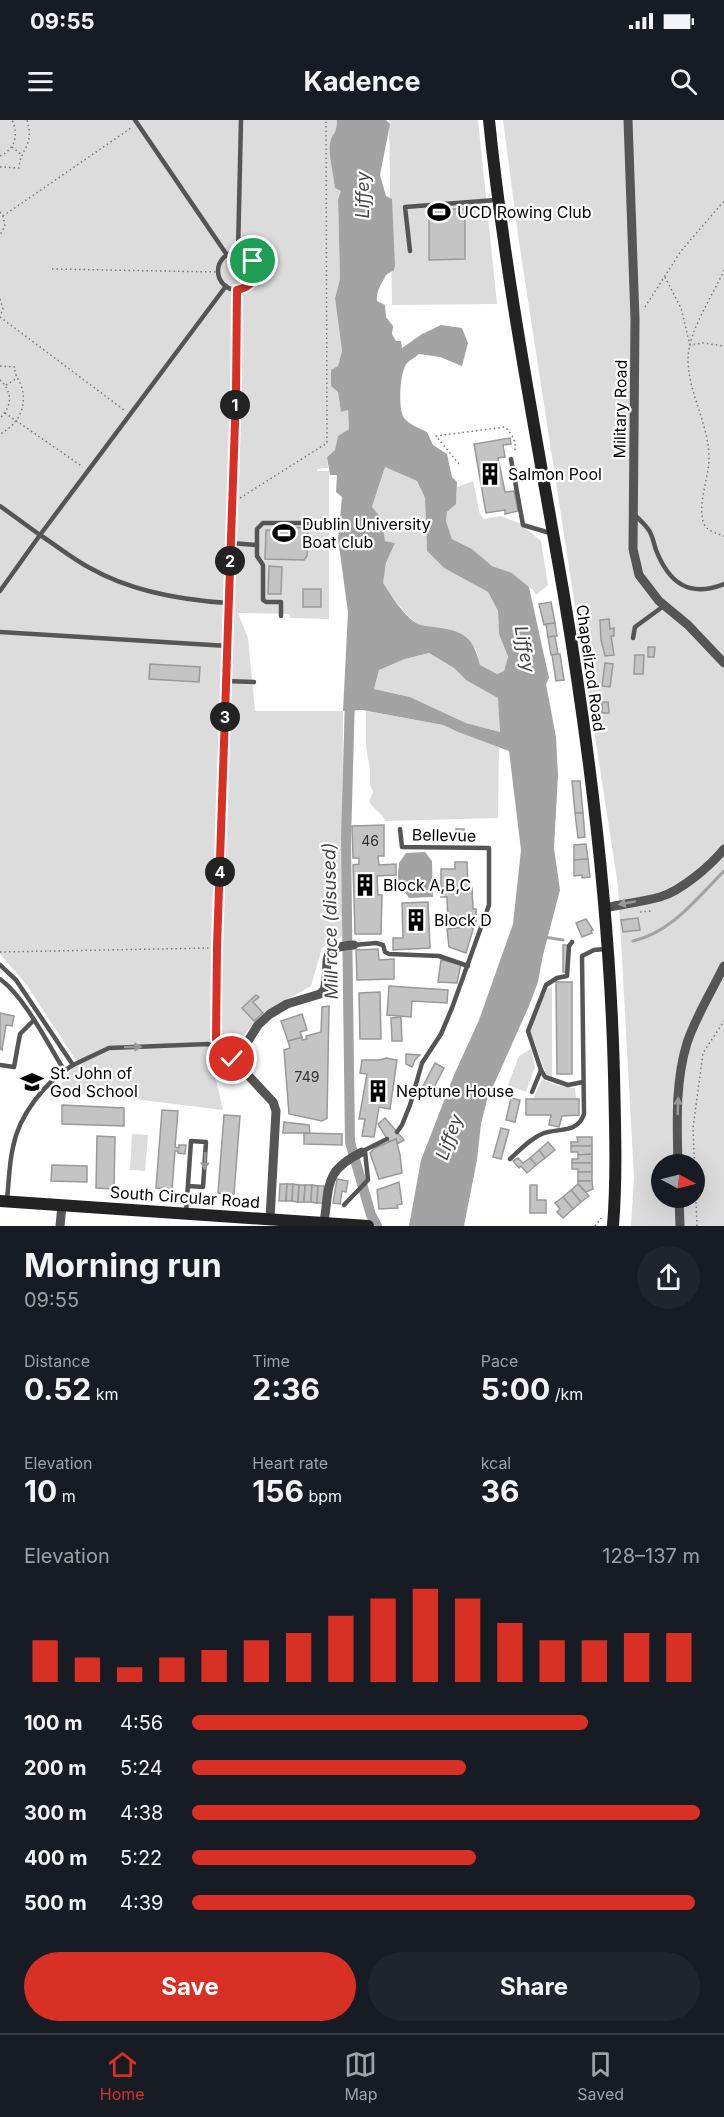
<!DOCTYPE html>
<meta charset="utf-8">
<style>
body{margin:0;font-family:Inter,sans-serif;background:#20242c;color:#f1f3f6;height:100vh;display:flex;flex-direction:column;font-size:22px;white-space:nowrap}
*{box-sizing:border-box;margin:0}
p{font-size:20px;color:#9ea1a6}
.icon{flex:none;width:33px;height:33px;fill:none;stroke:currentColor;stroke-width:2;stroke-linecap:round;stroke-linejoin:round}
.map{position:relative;height:1106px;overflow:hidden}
.drawer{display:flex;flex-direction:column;background:#171b24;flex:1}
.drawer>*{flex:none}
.needle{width:39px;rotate:97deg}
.buttons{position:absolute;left:651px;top:1034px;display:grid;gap:12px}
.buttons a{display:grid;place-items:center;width:54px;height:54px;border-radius:50%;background:#171b24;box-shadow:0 6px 24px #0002;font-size:30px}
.pin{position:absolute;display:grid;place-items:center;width:51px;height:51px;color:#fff;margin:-26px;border:3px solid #fff;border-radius:50%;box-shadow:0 2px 6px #0007}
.km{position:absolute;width:30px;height:30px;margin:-15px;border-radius:50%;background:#222;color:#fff;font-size:16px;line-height:30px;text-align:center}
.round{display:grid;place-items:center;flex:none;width:63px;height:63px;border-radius:32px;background:#20242c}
.head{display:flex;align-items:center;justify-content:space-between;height:102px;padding:0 24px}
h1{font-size:33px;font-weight:700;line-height:45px}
.stats{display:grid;grid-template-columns:repeat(3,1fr);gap:9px;height:102px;padding:6px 24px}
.stats div{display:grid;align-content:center}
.stats b{font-size:30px;font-weight:700}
.stats small{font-size:16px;font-weight:400}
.stats p{font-size:16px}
.chart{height:168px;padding:12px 24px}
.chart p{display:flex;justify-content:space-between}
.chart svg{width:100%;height:108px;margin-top:6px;stroke:#d93025;stroke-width:6}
.button{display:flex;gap:12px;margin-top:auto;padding:12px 24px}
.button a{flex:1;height:69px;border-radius:36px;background:#d93025;color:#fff;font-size:24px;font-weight:700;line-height:69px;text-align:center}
.button a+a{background:#20242c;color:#f1f3f6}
ul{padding:0 24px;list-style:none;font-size:20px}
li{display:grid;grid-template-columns:96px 72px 1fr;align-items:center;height:45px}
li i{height:15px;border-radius:8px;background:#d93025}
.status{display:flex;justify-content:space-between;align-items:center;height:42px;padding:0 30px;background:#171b24;direction:ltr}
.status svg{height:16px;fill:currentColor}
header{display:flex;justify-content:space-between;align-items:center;height:78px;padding:0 24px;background:#171b24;font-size:27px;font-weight:700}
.menu{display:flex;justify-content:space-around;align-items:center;height:84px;border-top:2px solid #363941;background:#171b24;font-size:16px;color:#9ea1a6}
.menu a{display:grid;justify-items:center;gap:3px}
.menu .active{color:#d93025}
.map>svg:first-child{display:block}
.green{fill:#dcdcdc;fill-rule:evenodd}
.water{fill:#a3a3a3;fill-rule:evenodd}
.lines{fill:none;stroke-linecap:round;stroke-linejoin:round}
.stream{stroke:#a3a3a3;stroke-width:3}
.canal{stroke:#a3a3a3;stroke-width:10}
.building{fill:#c4c4c4;stroke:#999;stroke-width:1.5}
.path{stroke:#777;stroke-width:1.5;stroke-dasharray:1.5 3;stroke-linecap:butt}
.lane{stroke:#555;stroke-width:4.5}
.street{stroke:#555;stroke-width:9}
.secondary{stroke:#222;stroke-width:12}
.oneway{fill:#999}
.route-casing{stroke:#fff;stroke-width:12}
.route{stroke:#d93025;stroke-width:8}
.labels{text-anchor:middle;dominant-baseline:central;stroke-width:4.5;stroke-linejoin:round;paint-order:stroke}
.number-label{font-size:14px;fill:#313131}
.poi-label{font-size:16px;fill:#000;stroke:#fff;text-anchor:start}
.street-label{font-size:16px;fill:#000;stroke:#fff}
.water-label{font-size:18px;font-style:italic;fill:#444;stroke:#fff}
</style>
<div class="status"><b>09:55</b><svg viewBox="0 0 49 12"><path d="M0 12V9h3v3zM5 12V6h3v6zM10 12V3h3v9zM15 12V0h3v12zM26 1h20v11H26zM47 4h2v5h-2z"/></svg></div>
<header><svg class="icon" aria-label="menu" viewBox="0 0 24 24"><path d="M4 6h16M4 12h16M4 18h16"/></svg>Kadence<svg class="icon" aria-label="search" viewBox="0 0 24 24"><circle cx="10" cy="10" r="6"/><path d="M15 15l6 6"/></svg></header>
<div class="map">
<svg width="724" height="1106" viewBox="0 0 724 1106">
<rect width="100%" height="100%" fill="#fff"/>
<g class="green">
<polygon points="0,0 337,0 337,11 330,21 342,71 338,79 340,159 335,178 342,231 338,246 338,272 341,291 348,289 349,309 338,316 335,330 327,337 328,348 317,349 317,351 329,351 329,499 290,498 290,494 238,493 248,518 255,591 343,591 342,816 322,828 311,866 262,894 234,927 208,925 223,990 125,978 66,974 49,981 77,942 26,864 0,834"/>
<polygon points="389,0 478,0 497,184 392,185"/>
<path d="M 503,0 L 724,0 L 724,1106 L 631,1106 L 634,1057 L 618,766 L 519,122 ZM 662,1044 L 694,1044 L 694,1077 L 662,1077 Z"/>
<polygon points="385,347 417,361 425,378 427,431 444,448 488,472 498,491 499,514 508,538 504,551 497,554 480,545 476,529 446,509 418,505 405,493 382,463 386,443 395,423 385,421 382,400 372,387"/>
<polygon points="473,361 480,394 483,399 501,396 519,403 541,421 548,465 536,475 533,470 512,453 492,446 472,429 452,419 446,401 447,392 456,383 457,367"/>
<polygon points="429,533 454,548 466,560 499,578 500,612 466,603 410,577 374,569 379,550 405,539"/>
<path d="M 366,591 L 443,605 L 458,612 L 499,627 L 498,698 L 385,701 C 382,692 374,690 369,682 L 373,672 L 370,665 L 370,649 L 366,627 Z"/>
<polygon points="552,867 552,957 547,957 530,910 547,869"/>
<polygon points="531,929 535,947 526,972 508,965 519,936"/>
<polygon points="542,959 555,965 575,968 576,979 533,979"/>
<polygon points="132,1014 148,1015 145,1051 130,1050"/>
</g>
<g class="water">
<path d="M 337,0 L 386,0 L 390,4 L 380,55 L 386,76 L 392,79 L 395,146 L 394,150 L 386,155 C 382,164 376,170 377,181 L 385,185 L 386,197 L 393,206 L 392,214 L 396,221 L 401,221 L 402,228 L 422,214 L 441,205 L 462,208 L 468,223 L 462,246 L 440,237 L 419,234 C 416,237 410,240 407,243 C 400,251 398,285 403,296 C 407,304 419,308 427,312 L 433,325 L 447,334 L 452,357 L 457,362 L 456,384 L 447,392 L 446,401 L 452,419 L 472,429 L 492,446 L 512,453 L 529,467 L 549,558 L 546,564 L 556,617 L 558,655 L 554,728 L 560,770 L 543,835 L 538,862 L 529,886 L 487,980 L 481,1004 L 477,1040 L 464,1106 L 409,1106 L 421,1040 L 454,955 L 479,900 L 513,804 L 521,730 L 509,631 L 458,612 L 443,605 L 362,590 L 343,591 L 348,492 L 338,419 L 342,377 L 336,372 L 337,355 L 330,355 L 327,337 L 335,330 L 338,316 L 349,309 L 348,290 L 341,292 L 338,272 L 331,266 L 331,250 L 338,246 L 342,231 L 335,178 L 340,159 L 338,79 L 341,71 L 335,68 C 334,56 328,34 330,23 C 332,13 337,15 337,0 ZM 385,347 L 417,361 L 425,378 L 427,431 L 444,448 L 488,472 L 498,491 L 499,514 L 508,537 L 504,551 L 497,554 L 480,545 C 473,516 464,511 434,507 C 428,506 421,506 416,503 C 402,494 392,476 383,463 L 386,443 L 395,423 L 385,421 L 382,399 L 372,387 ZM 429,533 L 454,548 L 466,560 L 498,578 L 500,612 L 466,603 L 410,577 L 374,569 L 379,550 L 405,539 Z"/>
<polygon points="425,732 432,741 433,777 409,778 403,769 397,765 399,743 406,733"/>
</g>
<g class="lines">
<g class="stream">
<polyline points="544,817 563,820"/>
<path d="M 633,821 C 672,812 697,778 724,751"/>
</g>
<polyline class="canal" points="350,577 346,721 350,1022 371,1095 377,1106"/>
</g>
<g class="building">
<polygon points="429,89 465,89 465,139 429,140"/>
<polygon points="510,318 511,324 503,325 505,337 498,338 505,372 514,371 518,391 505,394 505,390 486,393 474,324"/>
<polygon points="289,407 305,408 308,412 307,436 304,440 265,439 266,410 289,411"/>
<polygon points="269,446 282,447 281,474 268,474"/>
<rect x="303" y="469" width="18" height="18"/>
<polygon points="551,482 555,503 544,505 539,484"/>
<polygon points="609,499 610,509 614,508 614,516 611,516 614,535 605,536 601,520 600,500"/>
<polygon points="555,503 557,516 548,517 546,504"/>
<polygon points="555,516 558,534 551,535 548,517"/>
<polygon points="648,527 655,527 654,537 648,537"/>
<polygon points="558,534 560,534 564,560 556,561 552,535"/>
<polygon points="635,535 644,535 643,554 634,554"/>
<polygon points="605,543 613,544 610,567 602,566"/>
<polygon points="150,544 200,547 199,562 149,559"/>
<polygon points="602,582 608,582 609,593 602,593"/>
<polygon points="572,661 580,661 583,693 575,693"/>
<polygon points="575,693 583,693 585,717 578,718"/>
<polygon points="384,705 384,736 378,736 379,745 396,744 396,755 377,756 378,775 382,775 381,814 355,814 353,745 359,744 359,738 353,738 352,706"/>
<rect x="456" y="709" width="8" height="11"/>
<polygon points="586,724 588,739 574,740 574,725"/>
<polygon points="588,739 590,757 582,758 582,755 574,756 574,740"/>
<polygon points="455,742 467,742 468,767 472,767 473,789 476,789 476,802 448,802 447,777 441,777 441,749 455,749"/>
<polygon points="428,782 430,828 393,830 393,818 403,818 402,783"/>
<polygon points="638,798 640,810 623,812 621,800"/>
<polygon points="586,799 593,810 591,811 592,813 582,817 576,803"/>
<polygon points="474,806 466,833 449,827 447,809"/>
<rect x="563" y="825" width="5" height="27"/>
<polygon points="378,829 379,840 394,839 394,859 357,860 356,830"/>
<polygon points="441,840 461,844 457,863 438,862"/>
<polygon points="556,862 572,862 572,954 557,954"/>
<polygon points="389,866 448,870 447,883 412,881 411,897 387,895"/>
<polygon points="380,872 381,919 360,919 359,873"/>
<polygon points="256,875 259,877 253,882 263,893 254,901 242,888"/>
<polygon points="329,886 327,998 322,1001 289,994 284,930 290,928 288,921 302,917 302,920 307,919 306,916 321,912 322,887"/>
<polygon points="0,893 14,896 12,906 6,905 2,930 0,929"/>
<polygon points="302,894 307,910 300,912 302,917 288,921 281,901"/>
<polygon points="401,897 402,921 392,921 391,898"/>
<polygon points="406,934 420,935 415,940 412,947 406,944"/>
<polygon points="386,938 397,940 390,989 379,987 374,1017 362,1016 365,999 359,999 367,954 360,953 362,940 380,940"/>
<polygon points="435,943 444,948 430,975 421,970"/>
<polygon points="511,978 520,980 515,1002 506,1000"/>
<polygon points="526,979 579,979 579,995 562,996 559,1007 549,1005 551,995 526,995"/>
<polygon points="62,985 124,988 124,1006 62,1004"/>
<polygon points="162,990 178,991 175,1027 179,1028 179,1025 186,1025 185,1034 178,1033 178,1031 175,1031 172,1069 156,1068"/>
<polygon points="224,995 240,996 234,1074 218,1073"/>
<polygon points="385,998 404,1020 397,1024 396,1019 389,1022 378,1004"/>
<polygon points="284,1002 309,1005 310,1013 283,1013"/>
<polygon points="501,1008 509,1010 501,1039 493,1037"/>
<polygon points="304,1013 342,1014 342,1025 304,1024"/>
<polygon points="97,1016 115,1017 114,1069 96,1068"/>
<polygon points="577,1017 592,1017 592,1026 571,1026 571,1022 578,1022"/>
<polygon points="396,1019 400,1035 402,1053 379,1059 370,1033 375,1028"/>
<polygon points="548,1022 555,1030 545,1038 539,1030"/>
<polygon points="571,1026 592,1026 592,1034 578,1035 578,1032 571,1032"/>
<polygon points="539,1030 545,1038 536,1045 530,1038"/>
<polygon points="592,1034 592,1043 572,1043 572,1039 578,1039 578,1035"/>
<polygon points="518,1038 523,1043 530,1038 536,1045 527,1053 521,1046 519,1048 513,1041"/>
<polygon points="572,1043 592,1043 592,1052 578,1052 578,1049 572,1049"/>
<polygon points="52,1045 87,1046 87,1062 51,1061"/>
<rect x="578" y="1052" width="14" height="9"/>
<polygon points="337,1059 348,1061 346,1072 342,1071 340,1084 333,1083"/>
<polygon points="578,1061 592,1061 593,1069 586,1072 578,1064"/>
<polygon points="399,1062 402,1084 397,1085 398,1088 379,1089 377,1070"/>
<polygon points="280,1064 287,1064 286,1081 279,1081"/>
<polygon points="287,1064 293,1064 292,1081 286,1081"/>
<polygon points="293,1064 299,1065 298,1082 292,1081"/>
<polygon points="578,1064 589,1076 581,1082 571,1070"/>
<polygon points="299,1065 305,1065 304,1082 298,1082"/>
<polygon points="305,1065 312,1065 311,1082 304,1082"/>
<polygon points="312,1065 318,1066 317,1083 311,1082"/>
<polygon points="530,1065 537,1065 537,1080 546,1080 546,1093 530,1093"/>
<polygon points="318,1066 324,1066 323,1083 317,1083"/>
<polygon points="571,1070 581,1082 573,1089 563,1077"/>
<polygon points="563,1077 573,1089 563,1098 557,1092 560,1089 555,1083"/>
</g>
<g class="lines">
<g class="path">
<polyline points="12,27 22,35"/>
<path d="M 0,36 C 15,29 19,15 12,0"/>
<path d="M 0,47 L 19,48 C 20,28 35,27 27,0"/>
<polyline points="0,92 3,96 5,106 0,115"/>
<polyline points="3,96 131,8"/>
<polyline points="52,149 218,152"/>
<path d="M 724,150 C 713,176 688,211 688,239 C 688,273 709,304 709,338 C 709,358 698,381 703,401 C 705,411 716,413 724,416"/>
<polyline points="665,157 681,188 690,225 703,223 724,226"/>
<polyline points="0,179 3,189 0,196"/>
<polyline points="645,187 681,131 724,81"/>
<polyline points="0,197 124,290"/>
<path d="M 0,246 L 15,247 C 14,254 18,258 21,265 C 28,286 19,304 0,314"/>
<path d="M 0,260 C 12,271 13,286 0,298"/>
<polyline points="6,265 17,258"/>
<polyline points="5,293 83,347"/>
<path d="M 459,344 L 436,316 L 505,307 C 512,314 518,323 514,333"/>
<polyline points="240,378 327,323 326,0"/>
<polyline points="640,792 651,791 651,789"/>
<polyline points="0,832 210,828"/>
<polyline points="595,1106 602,1097"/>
<polyline points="697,1106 693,1008 703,933 724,901"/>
</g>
<g class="lane">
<polyline points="135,0 227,135"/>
<polyline points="410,131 405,87 496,80"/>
<polyline points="238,132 241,0"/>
<circle cx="237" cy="151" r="19"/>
<path d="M 226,166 L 40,415 C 57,426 73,439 90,448 C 132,472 181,480 228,483"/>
<polyline points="511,339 523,405 550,413"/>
<polyline points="0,386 40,415 0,471"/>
<path d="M 635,395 C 640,400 647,406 650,412 C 653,418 654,424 656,430 C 669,463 689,478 724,464"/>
<polyline points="231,423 257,425 257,436 263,445 263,480 266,482 281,482 281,496"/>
<polyline points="257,425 257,409 263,403 310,403"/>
<polyline points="0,512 228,526"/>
<polyline points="633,518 635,507 665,485"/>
<polyline points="226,561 254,562"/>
<polyline points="572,822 569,826 567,856 557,858 546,865 528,911 541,950 545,957 568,965 583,962"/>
<polyline points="354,825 376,823 383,825 385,832 389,834 439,836 468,846"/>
<path d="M 0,845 L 16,860 L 73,945 C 45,962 19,995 13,1027 C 9,1044 9,1062 7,1079"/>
<path d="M 0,859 C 24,876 48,924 64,950"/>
<polyline points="232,938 216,919 237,170"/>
<polyline points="0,945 14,947 20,914 34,900"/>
<polyline points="73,945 109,928 208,924 224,930"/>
<polyline points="532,972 541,950"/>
<polyline points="397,1012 402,1005 410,985 422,943 441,914 452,888 489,785 489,728 402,727 400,709"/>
<polyline points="363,1031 387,1019"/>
<path d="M 510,1039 C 520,1030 531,1018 544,1013 C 560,1008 578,1013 584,994 L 582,836 L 594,830 L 605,829"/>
<polyline points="344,1085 368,1060 365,1031"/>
<polyline points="186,1093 191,1021 206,1022 203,1067 188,1066"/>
</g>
<g class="street">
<polyline points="628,0 635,199 633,429 639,455 659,481 688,505 724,543"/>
<path d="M 605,788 C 623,784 642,782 660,777 C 681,771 710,746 724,729"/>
<path d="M 678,1044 C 677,1004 675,962 687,923 C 696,896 712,871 724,846"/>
<polyline points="679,1077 680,1106"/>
<path d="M 270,1099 L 276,991 L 273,982 L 232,938 L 248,921 L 258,905 L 270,894 L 287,884 L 320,874 L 324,870 C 332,844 315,827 354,825"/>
<path d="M 324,1102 C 330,1064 324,1051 362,1032"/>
<polyline points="60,1106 62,1085"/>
</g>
<g class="secondary">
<path d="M 489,0 C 505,158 536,314 563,470 C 590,630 610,793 614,955 C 615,1005 617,1056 613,1106"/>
<polyline points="0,1081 368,1106"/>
</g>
</g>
<defs><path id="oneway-solid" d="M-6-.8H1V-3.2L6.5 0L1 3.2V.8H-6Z" transform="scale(1.5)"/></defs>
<g class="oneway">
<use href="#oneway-solid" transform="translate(627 783) rotate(169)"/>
<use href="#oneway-solid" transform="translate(133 927) rotate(-1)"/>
<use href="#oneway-solid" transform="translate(678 986) rotate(-88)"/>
<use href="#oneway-solid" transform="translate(205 1041) rotate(93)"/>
</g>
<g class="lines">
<g class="route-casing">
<path id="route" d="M 232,939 L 216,919 L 217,827 L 236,273 L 237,170 C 253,167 259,155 253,141"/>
</g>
<use href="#route" class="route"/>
</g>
<defs>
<g id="stadium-bare" transform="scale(1.8)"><path d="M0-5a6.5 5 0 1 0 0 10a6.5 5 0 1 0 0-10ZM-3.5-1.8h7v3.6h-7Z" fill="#000" stroke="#fff" stroke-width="2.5" paint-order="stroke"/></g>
<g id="building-bare" transform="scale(1.8)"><path d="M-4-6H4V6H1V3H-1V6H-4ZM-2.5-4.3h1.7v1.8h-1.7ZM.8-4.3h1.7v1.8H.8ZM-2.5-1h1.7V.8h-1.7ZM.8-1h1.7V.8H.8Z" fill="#000" stroke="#fff" stroke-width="2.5" paint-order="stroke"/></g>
<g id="school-bare" transform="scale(1.8)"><path d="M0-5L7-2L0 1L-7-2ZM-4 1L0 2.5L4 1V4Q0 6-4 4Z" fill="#000" stroke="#fff" stroke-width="2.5" paint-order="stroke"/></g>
</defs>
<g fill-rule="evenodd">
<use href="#stadium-bare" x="439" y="92"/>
<use href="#building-bare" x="490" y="354"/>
<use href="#stadium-bare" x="284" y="413"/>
<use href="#building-bare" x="365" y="765"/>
<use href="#building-bare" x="416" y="800"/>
<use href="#school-bare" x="32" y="962"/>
<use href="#building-bare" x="378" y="971"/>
</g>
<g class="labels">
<g class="number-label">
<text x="370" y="720">46</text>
<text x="307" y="956">749</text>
</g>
<g class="poi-label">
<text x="457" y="92">UCD Rowing Club</text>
<text x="508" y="354">Salmon Pool</text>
<text x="302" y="404">Dublin University<tspan x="302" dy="18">Boat club</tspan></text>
<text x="383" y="765">Block A,B,C</text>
<text x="434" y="800">Block D</text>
<text x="50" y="953">St. John of<tspan x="50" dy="18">God School</tspan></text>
<text x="396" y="971">Neptune House</text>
</g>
<g class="street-label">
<text transform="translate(620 289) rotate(-89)">Military Road</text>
<text transform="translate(591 548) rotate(82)">Chapelizod Road</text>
<text transform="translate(444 715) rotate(1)">Bellevue</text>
<text transform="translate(185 1077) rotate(4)">South Circular Road</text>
</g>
<g class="water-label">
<text transform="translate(362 75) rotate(-90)">Liffey</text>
<text transform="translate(525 529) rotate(80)">Liffey</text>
<text transform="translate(330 801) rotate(-91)">Mill race (disused)</text>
<text transform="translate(449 1017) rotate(-70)">Liffey</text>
</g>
</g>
</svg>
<div class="buttons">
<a><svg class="needle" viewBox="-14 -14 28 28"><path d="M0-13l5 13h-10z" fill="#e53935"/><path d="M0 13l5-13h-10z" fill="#9ea1a6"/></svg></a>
</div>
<div class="pin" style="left:253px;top:141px;background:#1e9e55"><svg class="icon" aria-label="arrive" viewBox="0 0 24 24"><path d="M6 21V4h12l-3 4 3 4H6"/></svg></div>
<div class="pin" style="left:232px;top:939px;background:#d93025"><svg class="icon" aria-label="check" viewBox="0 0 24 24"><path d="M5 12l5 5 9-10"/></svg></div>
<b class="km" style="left:235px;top:285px">1</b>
<b class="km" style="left:230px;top:441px">2</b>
<b class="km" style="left:225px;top:597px">3</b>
<b class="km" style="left:220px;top:752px">4</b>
</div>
<section class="drawer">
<div class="head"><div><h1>Morning run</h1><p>09:55</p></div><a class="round"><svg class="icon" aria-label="share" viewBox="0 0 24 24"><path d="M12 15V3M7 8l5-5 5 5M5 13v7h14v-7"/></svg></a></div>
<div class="stats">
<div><p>Distance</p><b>0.52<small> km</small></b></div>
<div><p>Time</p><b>2:36</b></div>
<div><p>Pace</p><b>5:00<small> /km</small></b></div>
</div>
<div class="stats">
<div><p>Elevation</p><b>10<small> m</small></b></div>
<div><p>Heart rate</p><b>156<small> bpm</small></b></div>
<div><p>kcal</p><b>36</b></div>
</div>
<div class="chart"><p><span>Elevation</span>128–137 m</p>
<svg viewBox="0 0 160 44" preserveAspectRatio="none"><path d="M5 44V27M15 44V34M25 44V38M35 44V34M45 44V31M55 44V27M65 44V24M75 44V17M85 44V10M95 44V6M105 44V10M115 44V20M125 44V27M135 44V27M145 44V24M155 44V24"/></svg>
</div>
<ul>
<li><b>100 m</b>4:56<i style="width:78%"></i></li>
<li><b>200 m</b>5:24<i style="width:54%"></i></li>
<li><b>300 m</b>4:38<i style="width:100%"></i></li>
<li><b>400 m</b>5:22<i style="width:56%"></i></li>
<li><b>500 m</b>4:39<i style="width:99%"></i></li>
</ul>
<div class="button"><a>Save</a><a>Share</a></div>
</section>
<nav class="menu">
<a class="active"><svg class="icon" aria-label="home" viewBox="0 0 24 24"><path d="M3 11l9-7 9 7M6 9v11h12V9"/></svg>Home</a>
<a><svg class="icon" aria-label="map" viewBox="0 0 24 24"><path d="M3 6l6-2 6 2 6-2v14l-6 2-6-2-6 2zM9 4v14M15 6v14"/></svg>Map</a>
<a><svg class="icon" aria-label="saved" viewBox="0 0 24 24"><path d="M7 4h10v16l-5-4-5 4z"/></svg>Saved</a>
</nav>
